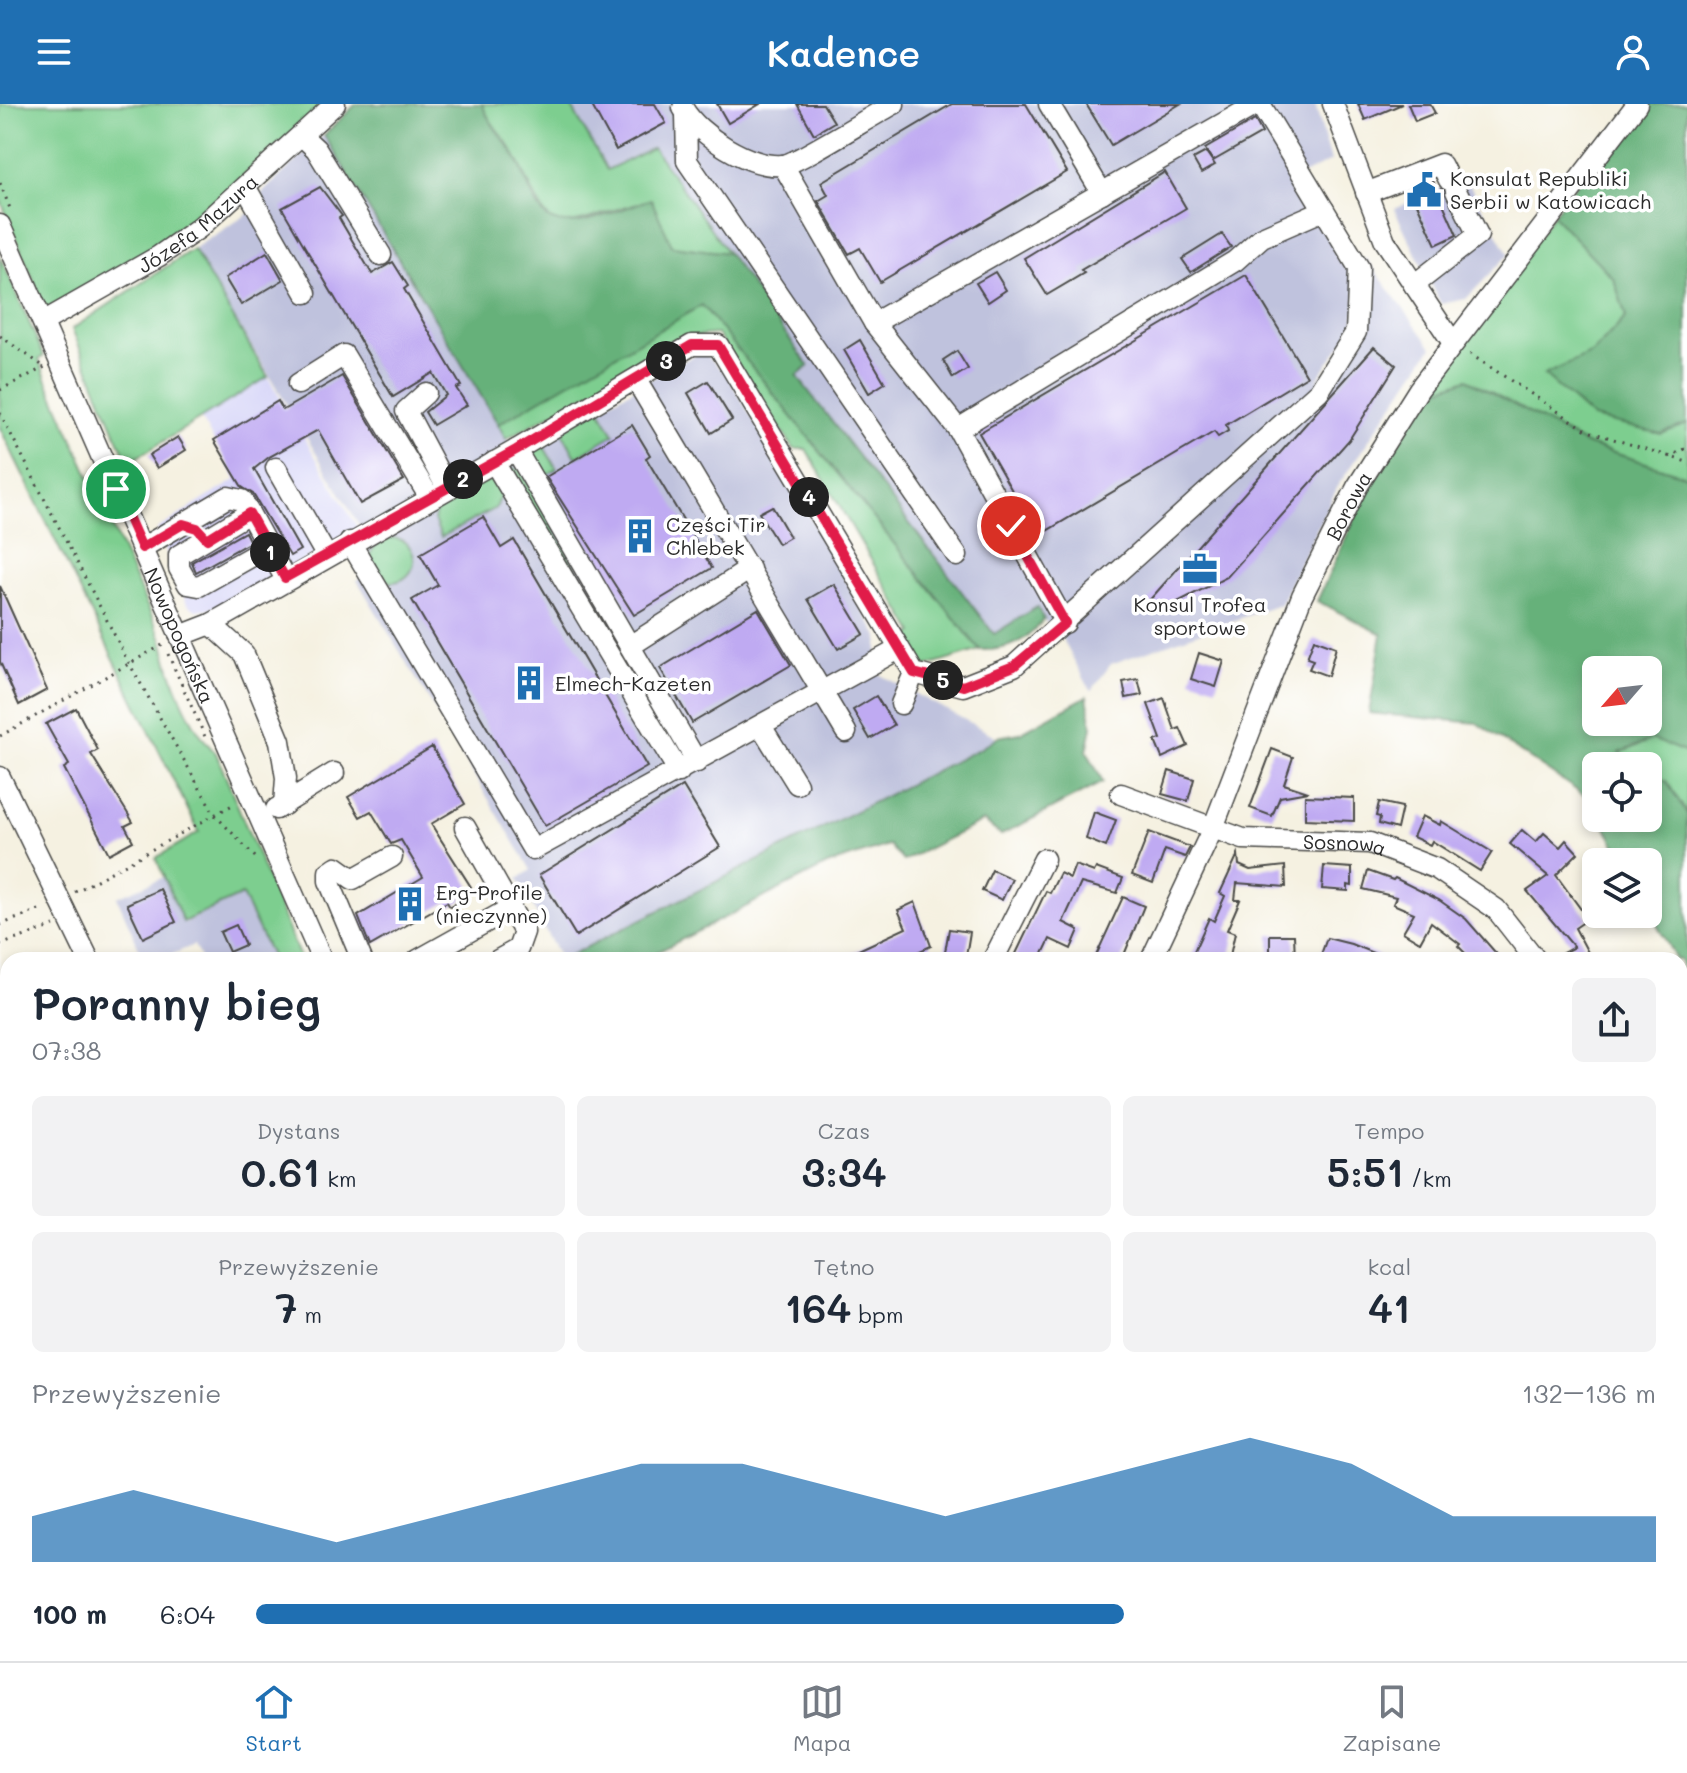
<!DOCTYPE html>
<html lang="pl">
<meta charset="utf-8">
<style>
body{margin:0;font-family:Mali,sans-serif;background:#f2f2f3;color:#1f2937;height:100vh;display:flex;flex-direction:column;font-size:30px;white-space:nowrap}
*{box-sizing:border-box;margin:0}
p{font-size:26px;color:#747a83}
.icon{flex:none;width:44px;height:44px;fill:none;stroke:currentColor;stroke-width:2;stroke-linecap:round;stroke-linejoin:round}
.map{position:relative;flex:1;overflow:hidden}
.side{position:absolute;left:0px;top:848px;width:1688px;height:710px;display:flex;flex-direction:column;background:#fff;border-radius:24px 24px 0 0;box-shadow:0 4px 12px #0003}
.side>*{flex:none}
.needle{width:52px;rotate:242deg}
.tools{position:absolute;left:1582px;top:552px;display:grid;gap:16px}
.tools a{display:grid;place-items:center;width:80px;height:80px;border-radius:12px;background:#fff;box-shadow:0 4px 12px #0003;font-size:40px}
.pin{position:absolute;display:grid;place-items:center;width:68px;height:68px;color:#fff;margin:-34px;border:4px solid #fff;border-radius:50%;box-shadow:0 2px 8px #0007}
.km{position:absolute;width:40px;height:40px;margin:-20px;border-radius:50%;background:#222;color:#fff;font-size:22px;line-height:40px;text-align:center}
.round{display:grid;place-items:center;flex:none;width:84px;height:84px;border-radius:12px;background:#f2f2f3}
.summary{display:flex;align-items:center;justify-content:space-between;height:136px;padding:0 32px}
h1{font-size:44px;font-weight:600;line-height:60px}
.stats{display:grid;grid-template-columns:repeat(3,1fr);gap:12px;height:136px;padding:8px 32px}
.stats div{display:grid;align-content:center;border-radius:12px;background:#f2f2f3;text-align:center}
.stats b{font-size:40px;font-weight:600}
.stats small{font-size:22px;font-weight:400}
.stats p{font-size:22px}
.chart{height:224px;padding:16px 32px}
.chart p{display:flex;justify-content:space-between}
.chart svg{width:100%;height:144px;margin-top:8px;fill:#1f6fb2;opacity:.7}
ul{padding:0 32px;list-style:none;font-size:26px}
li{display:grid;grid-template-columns:128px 96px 1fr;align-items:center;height:60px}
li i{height:20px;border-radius:10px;background:#1f6fb2}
header{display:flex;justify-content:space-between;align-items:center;height:104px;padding:0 32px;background:#1f6fb2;color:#fff;font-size:36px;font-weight:600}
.tabs{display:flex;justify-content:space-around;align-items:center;height:112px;border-top:2px solid #e0e1e3;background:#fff;font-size:22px;color:#747a83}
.tabs a{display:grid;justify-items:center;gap:4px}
.tabs .selected{color:#1f6fb2}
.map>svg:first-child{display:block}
.built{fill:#d8d7f8}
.industrial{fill:#bfc2dd}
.green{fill:#7dce8f;stroke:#547c5d;stroke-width:2}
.forest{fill:#66b17a;stroke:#486e52;stroke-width:2;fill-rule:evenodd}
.building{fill:#bfaaf2}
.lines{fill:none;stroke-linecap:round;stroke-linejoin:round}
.minor-casing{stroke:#494946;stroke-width:23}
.path{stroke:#494946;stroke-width:3;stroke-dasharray:2 6;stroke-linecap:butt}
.minor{stroke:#fff;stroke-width:20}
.route-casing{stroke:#fff;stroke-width:16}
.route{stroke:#e11d48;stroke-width:10}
.labels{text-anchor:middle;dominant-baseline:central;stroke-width:7;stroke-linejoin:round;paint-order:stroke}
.poi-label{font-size:20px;fill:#2b2b2b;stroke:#fff;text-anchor:start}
.street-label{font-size:20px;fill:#2b2b2b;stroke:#fff}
</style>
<header><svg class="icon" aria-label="menu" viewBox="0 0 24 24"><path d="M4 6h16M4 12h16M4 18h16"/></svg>Kadence<svg class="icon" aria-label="person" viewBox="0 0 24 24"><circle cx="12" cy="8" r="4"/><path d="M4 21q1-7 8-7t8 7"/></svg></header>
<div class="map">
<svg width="1687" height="1557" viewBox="0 0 1687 1557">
<rect width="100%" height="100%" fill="#fff"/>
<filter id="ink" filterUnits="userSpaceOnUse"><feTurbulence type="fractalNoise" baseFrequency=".0125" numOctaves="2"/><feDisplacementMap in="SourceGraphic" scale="16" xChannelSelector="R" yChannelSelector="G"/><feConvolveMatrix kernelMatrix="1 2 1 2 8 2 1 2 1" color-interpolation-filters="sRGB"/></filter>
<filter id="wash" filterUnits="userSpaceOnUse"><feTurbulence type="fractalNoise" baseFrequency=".006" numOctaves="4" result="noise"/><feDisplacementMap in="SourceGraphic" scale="32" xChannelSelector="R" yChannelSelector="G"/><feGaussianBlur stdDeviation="1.8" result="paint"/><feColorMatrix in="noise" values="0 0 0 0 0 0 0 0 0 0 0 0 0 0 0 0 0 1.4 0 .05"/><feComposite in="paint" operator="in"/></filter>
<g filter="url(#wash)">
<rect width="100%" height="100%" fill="#f5f1e1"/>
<g class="built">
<polygon points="268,273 359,426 219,503 196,506 187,500 157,425 237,375 200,314"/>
<polygon points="1432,1550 1630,1550 1632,1557 1433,1557"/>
</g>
<g class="industrial">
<polygon points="570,0 1315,0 1331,57 1299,73 1357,171 1354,223 1302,296 1050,524 1037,504 994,530 797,271 809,262 652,44 607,66"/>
<polygon points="324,31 516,350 702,247 727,271 879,534 875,568 997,633 982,644 561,856 518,775 531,766 357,476 371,467 365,451 370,439 193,145 265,99 261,90"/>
<polygon points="1465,73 1509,150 1466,195 1441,200 1394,105"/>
<polygon points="1365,153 1432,243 1339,380 1280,500 1111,560 1091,587 1059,529 1363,231"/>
<polygon points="164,773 184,819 242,791 273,856 201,856 194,841 159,856 144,856 117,793"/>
</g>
<g class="green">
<polygon points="0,0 324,0 229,85 138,155 46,206 0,95"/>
<path d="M 482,0 L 570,0 L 607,66 L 653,44 L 728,149 L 672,142 L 626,102 C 538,133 554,126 515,51 C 505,33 489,20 482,0 Z"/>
<polygon points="1553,111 1614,175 1626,213 1593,249 1545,271 1661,330 1687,320 1687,372 1585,340 1467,275 1427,289"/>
<polygon points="193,145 268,273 128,359 72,225"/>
<path d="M 0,152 L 44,252 L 39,256 L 50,284 L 162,535 C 170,572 189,623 216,649 L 301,856 L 273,856 L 242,791 L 183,818 L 156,754 L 199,728 L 0,324 Z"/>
<polygon points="702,201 980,546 925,563 914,552 906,534 914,529 806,345 794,345 717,230 693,232 506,335 498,320"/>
<polygon points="599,304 614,330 576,353 561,326"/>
<polygon points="541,338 557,365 545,372 563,403 567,402 573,412 567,415 532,364 532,347"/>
<polygon points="514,364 521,367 679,645 675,646 510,367"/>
<polygon points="490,373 503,387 496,404 441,433 434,416 437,402 481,375"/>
<circle cx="392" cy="456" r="22"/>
<polygon points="1652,635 1687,649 1687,710 1667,678 1648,667 1648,662 1639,662 1618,650"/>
</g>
<g class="forest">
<path d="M 356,0 L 482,0 C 489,21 507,37 518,57 C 526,73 531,94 542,108 C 562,136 623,103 651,95 L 672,142 L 728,149 L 809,262 L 797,272 L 994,530 L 1037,503 L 1044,515 C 1028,537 1007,547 980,546 L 702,201 L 498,320 L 324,31 Z"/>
<polygon points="1637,0 1687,0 1687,320 1661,330 1593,314 1544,271 1593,249 1626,213 1614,175 1553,111"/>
<path d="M 1467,275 L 1585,340 L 1687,372 L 1687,649 L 1652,635 L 1619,649 L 1639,662 L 1596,662 L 1596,704 L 1591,696 L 1477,619 L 1369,609 L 1382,530 L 1317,497 L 1362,398 L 1427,289 ZM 1596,566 L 1648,566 L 1648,618 L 1596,618 Z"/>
<polygon points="1087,592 1092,623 1087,647 1103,678 1001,731 983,717 903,757 889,741 827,761 642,856 561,856 981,644 997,633 1020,629"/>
<polygon points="1648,667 1667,678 1687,710 1687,877 1680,856 1676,856 1648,803 1648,758 1624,758 1601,714 1648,714"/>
</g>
<g id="blocks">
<g class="building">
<polygon points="591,0 655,0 666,19 616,46"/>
<polygon points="717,0 760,0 728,19"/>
<polygon points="797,0 823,0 834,18 814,30"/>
<polygon points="952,0 1026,0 1067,68 880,178 860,144 849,150 818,97 828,91 821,78"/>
<polygon points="1086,0 1180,0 1111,41"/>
<polygon points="1358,0 1402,0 1365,16"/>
<polygon points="1408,0 1430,0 1435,9 1415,17"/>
<polygon points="1255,16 1262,29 1213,57 1205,45"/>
<polygon points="1206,48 1215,61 1201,69 1193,55"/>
<polygon points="1165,68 1186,104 1081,166 1084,169 1047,191 1024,154"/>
<polygon points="1433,77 1457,131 1436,141 1411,86"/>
<polygon points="320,83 342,112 339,114 372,170 393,158 408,182 404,185 461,282 456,284 467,301 433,321 425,308 446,291 433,269 393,293 282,104"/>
<polygon points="1222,130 1231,143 1191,168 1182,155"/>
<polygon points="267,148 283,176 241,201 225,174"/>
<polygon points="995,168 1006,186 988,198 976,179"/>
<polygon points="1246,171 1307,272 1226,321 1228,327 1218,333 1214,328 1038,432 979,329"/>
<polygon points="860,236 885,279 869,289 844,246"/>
<polygon points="1374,243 1396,261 1349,336 1227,473 1158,508 1147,499"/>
<polygon points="957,247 968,265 953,274 943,256"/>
<polygon points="342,272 404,376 360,400 318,326 269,353 254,365 300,446 290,452 253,390 242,383 214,336 278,297 283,306"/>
<polygon points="708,277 732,316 711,329 688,289"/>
<polygon points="632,321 650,351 646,354 712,464 634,511 546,373"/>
<polygon points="178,333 186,346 157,364 149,351"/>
<polygon points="772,402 790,433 778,440 759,409"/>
<polygon points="483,413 501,444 514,436 647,663 545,722 412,496 438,481 420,450"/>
<polygon points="245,428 250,438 196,468 192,458"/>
<polygon points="834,480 864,530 838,545 808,495"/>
<polygon points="0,482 47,586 19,601 0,558"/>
<polygon points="758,505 791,561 692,619 660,564"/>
<polygon points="1314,535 1336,543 1328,572 1309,565 1313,556 1307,554"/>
<polygon points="1199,549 1224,557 1216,583 1191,575"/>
<polygon points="1138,575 1142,591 1126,594 1123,578"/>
<polygon points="876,592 894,621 870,635 853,606"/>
<polygon points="1164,594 1175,626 1180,624 1188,642 1162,654 1155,637 1161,635 1148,600"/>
<polygon points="76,604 98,646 91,650 133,718 125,722 133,737 109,750 64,664 69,661 46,620"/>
<polygon points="432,643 465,700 431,720 471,783 459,790 462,796 450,803 447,798 370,842 358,812 423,773 401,736 391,740 371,707 360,713 348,693"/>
<polygon points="1272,645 1293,653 1284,680 1308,688 1280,693 1272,712 1250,704"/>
<polygon points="1169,667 1194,675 1188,697 1162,690"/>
<polygon points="683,682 720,743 576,832 539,771"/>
<polygon points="1305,692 1354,694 1354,717 1305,715"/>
<polygon points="1379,698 1402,703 1397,725 1379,720 1380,713 1376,712"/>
<polygon points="1094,708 1116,716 1106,743 1086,735"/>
<polygon points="1422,712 1440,721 1441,717 1492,748 1480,767 1432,737 1430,741 1413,733"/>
<polygon points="1522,726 1536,738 1544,729 1560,743 1566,736 1578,749 1556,771 1588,815 1575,824 1592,856 1550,856 1574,843 1527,787 1548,772 1510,740"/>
<polygon points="1149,728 1190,743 1185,753 1165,746 1153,779 1132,771"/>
<polygon points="1238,750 1239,761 1250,766 1285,762 1286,783 1237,779 1235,796 1240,796 1227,826 1235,829 1229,856 1190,856 1209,814 1214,817 1225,792 1220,789"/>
<polygon points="1075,761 1094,768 1096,764 1123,774 1117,789 1081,779 1063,818 1079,826 1071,845 1050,835 1040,856 1013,856 1046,787 1050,789 1060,769 1070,774"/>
<polygon points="1324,762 1352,764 1352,782 1348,781 1348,787 1322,785"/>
<polygon points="992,766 1012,775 1002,796 982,787"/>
<polygon points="1368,767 1393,776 1395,774 1439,796 1466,815 1502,856 1472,856 1458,842 1460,840 1431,818 1420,838 1403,828 1414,809 1393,800 1396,793 1363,785"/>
<polygon points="160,785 176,818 143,834 127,800"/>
<polygon points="1123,793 1144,802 1122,856 1094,856"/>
<polygon points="915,798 931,842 900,856 837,856 906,824 898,806"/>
<polygon points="236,821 245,841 229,848 220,828"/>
<polygon points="949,825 970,828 966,852 945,848"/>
<polygon points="1270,831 1294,831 1295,854 1270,855"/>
<polygon points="1327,834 1351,840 1390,856 1319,856"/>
</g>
</g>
</g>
<g filter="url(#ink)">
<use href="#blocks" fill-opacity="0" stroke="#494946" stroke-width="2"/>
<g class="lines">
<g class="minor-casing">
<g id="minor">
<polyline points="1049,0 1102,89"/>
<polyline points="1333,0 1385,137 1453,239"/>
<path d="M 683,4 C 698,31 751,65 783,61 C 798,59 874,10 894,0"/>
<polyline points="686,10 687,57 957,452"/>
<polyline points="302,32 316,45 381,151"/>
<polyline points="783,61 874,219 958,325 1065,519"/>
<polyline points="246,84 306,189"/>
<polyline points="1366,89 1441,60 1449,76"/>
<path id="s1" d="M 0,121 L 322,856"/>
<polyline points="1414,181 1478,131 1456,87"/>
<path id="s2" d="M 43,218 L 159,152 L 199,124 L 335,0"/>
<polyline points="874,219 1257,0"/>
<polyline points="636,276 846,628"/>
<polyline points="298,280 344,251 430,394"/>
<polyline points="426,289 406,307 447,384"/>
<polyline points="958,325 1235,157 1262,133 1324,106"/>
<polyline points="516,346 697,658"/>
<polyline points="494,358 679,668"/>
<polyline points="276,364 326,451"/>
<polyline points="249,409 179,451 179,464 188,480 199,482 268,443"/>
<polyline points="350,438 533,746 899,545"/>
<polyline points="142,444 228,393 242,396 285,474"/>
<polyline points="211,520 244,550 280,637 286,674 284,701"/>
<polyline points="180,532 211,520 516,346 692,241 718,241 914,569 963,582 1014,562 1319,287 1356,228 1359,164 1260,0"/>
<polyline points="630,542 750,465"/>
<polyline points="901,600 914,569"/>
<polyline points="761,622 797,680"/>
<polyline points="0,673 89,856"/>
<path id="s3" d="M 1121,690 L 1243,735 L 1370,739 L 1437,765 L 1496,805 L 1536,856"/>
<polyline points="276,705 334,669"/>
<polyline points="465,723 524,828 518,845 498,856"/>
<polyline points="362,856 329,777 329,768 336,763 353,775 392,753"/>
<polyline points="418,856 511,804"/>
<polyline points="993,856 1044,755"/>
<path id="s4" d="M 1151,856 L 1213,724 L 1302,492 L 1357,383 L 1419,285 L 1637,0"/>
<polyline points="0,980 8,976"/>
<polyline points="0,1004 8,1001"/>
<polyline points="1680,1143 1687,1139"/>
<polyline points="0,1200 8,1197"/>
<polyline points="1680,1256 1687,1253"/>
<polyline points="0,1380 8,1377"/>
<polyline points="1680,1412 1687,1410"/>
<polyline points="624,1550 627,1557"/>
<polyline points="1092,1550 1093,1557"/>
<polyline points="1427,1550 1428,1557"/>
<polyline points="1618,1550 1619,1557"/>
<polyline points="0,1551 8,1549"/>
<polyline points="365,1557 381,1550"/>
<polyline points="567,1557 581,1550"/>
<polyline points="868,1557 870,1550"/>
<polyline points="1154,1557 1186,1550"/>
<polyline points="1361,1557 1362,1550"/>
</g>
</g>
<g class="path">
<polyline points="0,79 11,107"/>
<polyline points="0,232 43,262"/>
<polyline points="1470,250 1588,327 1687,358"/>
<polyline points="0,286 45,263"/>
<polyline points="0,309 129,559 215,711 259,757"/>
<polyline points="1669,353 1687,344"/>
<polyline points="168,550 207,637"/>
<polyline points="0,632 166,539"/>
<polyline points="75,788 236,699"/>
<polyline points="0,821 44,804"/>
<polyline points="0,841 54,822"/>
<polyline points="1203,1554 1223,1550"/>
</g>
<use href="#minor" class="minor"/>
</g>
</g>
<g class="lines" filter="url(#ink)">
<g class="route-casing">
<polyline id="route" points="116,385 142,444 183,420 197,424 207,435 249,409 285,474 516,346 692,241 718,241 914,569 963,582 1014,562 1065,519 1011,422"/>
</g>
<use href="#route" class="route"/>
</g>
<defs>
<g id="civic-bare" transform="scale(2.76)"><path d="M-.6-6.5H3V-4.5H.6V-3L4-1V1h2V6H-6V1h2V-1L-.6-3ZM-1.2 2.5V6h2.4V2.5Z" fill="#1f6fb2" stroke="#fff" stroke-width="2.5" paint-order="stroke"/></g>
<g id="building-bare" transform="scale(2.76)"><path d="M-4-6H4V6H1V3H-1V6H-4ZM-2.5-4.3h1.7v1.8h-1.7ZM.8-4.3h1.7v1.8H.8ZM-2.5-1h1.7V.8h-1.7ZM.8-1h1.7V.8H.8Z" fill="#1f6fb2" stroke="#fff" stroke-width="2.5" paint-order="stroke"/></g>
<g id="office-bare" transform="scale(2.76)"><path d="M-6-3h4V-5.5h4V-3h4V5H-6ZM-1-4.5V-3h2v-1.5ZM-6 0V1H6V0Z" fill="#1f6fb2" stroke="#fff" stroke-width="2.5" paint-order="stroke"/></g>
</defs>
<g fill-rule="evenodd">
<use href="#civic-bare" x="1424" y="86"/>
<use href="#building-bare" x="640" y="432"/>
<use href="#office-bare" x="1200" y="465"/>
<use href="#building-bare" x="529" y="579"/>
<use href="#building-bare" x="410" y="800"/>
</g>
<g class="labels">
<g class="poi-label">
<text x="1450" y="74">Konsulat Republiki<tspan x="1450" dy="23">Serbii w Katowicach</tspan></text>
<text x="666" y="420">Części Tir<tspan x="666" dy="23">Chlebek</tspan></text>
<text x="1200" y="500" text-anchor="middle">Konsul Trofea<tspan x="1200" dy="23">sportowe</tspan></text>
<text x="555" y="579">Elmech-Kazeten</text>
<text x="436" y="788">Erg-Profile<tspan x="436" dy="23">(nieczynne)</tspan></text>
</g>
<g class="street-label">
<text stroke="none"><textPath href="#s2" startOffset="184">Józefa Mazura</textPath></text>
<text stroke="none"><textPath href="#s4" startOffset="496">Borowa</textPath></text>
<text stroke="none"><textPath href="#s1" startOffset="448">Nowopogońska</textPath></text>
<text stroke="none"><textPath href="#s3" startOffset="232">Sosnowa</textPath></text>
</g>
</g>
</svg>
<div class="tools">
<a><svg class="needle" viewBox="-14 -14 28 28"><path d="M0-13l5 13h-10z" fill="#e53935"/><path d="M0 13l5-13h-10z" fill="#747a83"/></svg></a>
<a><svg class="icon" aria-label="locate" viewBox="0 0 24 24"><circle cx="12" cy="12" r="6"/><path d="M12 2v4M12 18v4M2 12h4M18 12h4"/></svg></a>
<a><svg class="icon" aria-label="layers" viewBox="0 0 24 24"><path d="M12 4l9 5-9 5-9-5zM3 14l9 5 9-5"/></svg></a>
</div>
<div class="pin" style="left:116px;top:385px;background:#1e9e55"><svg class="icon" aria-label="arrive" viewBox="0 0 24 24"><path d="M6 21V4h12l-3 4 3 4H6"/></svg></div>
<div class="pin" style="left:1011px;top:422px;background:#d93025"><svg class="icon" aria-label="check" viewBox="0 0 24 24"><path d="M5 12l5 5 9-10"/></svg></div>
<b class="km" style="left:270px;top:448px">1</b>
<b class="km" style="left:463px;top:375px">2</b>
<b class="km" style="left:666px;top:257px">3</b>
<b class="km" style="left:809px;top:393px">4</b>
<b class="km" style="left:943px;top:576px">5</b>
<section class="side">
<div class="summary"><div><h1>Poranny bieg</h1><p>07:38</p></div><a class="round"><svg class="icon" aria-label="share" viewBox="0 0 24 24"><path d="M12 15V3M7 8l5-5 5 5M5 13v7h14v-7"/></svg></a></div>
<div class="stats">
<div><p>Dystans</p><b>0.61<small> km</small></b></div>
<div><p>Czas</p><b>3:34</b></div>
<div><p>Tempo</p><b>5:51<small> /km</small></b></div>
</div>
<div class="stats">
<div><p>Przewyższenie</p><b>7<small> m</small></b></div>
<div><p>Tętno</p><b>164<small> bpm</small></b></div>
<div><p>kcal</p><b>41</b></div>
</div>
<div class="chart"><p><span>Przewyższenie</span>132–136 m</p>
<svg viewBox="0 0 160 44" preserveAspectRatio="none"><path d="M0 44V30L10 22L20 30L30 38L40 30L50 22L60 14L70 14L80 22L90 30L100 22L110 14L120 6L130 14L140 30L150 30L160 30V44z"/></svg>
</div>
<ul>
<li><b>100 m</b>6:04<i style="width:62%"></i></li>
</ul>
</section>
</div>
<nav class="tabs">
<a class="selected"><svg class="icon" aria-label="home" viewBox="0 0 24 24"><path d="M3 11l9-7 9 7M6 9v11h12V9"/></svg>Start</a>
<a><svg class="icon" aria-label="map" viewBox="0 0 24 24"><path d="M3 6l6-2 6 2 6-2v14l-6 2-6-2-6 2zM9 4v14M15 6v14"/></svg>Mapa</a>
<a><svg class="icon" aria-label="saved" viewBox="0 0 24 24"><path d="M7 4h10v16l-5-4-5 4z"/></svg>Zapisane</a>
</nav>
